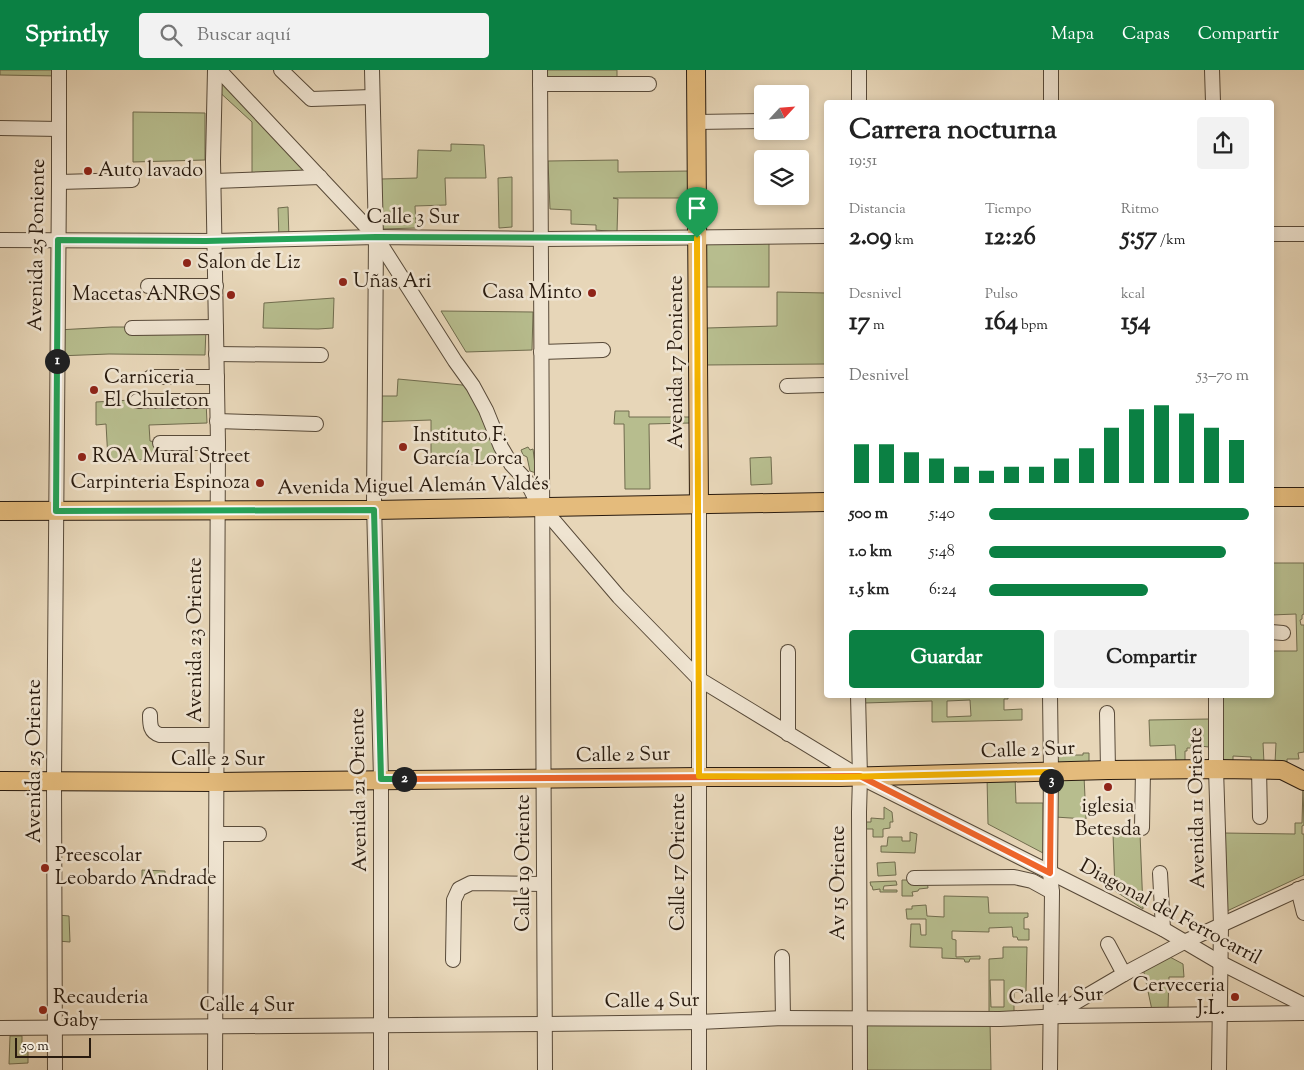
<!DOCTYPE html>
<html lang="es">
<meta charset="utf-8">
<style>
body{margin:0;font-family:"Sorts Mill Goudy",serif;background:#f2f2f2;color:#222;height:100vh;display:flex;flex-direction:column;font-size:19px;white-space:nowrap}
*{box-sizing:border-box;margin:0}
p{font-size:16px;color:#767676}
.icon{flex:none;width:28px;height:28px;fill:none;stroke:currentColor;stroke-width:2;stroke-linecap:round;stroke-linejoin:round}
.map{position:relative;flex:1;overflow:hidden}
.panel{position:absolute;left:824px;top:30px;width:450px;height:598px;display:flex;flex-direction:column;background:#fff;border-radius:5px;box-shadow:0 2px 8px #0003}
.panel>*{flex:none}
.needle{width:32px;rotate:64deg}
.fabs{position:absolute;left:754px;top:15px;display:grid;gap:10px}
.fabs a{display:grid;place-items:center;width:55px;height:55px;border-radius:5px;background:#fff;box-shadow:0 2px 8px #0003;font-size:25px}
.scale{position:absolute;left:15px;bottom:12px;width:76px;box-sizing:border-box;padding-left:5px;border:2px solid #291b0f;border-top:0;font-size:14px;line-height:18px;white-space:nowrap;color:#291b0f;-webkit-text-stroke:4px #efe4d1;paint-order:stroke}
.pin{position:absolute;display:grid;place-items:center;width:42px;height:42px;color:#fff;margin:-51px -21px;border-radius:50% 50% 50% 0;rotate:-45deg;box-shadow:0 0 5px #0007}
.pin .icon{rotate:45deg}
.km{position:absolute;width:25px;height:25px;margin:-12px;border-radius:50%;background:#222;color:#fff;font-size:14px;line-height:25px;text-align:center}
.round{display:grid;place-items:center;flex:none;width:52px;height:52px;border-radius:5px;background:#f2f2f2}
.headline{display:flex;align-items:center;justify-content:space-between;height:85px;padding:0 25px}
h1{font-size:28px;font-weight:700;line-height:38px}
.stats{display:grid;grid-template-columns:repeat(3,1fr);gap:8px;height:85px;padding:5px 25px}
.stats div{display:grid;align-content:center}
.stats b{font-size:25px;font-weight:700}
.stats small{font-size:14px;font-weight:400}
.stats p{font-size:14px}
.chart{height:140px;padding:10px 25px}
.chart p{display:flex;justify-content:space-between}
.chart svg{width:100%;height:90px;margin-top:5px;stroke:#0b8043;stroke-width:6}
.button{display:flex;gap:10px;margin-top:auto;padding:10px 25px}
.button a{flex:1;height:58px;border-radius:5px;background:#0b8043;color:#fff;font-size:20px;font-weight:700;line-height:58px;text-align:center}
.button a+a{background:#f2f2f2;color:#222}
ul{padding:0 25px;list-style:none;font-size:16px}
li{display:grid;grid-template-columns:80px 60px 1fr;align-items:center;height:38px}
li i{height:12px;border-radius:6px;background:#0b8043}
header{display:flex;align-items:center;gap:30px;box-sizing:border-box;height:70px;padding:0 25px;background:#0b8043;color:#fff}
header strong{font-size:24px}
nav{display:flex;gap:28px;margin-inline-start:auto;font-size:18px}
.search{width:350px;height:45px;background:#f2f2f2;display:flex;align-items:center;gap:12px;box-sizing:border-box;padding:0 18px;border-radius:5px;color:#767676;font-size:19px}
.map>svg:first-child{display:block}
.green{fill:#b7bd8e;stroke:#706c4e;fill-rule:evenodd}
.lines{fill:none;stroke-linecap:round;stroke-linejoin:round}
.minor-casing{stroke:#584a39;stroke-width:16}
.major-casing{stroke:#291b0f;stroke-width:20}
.minor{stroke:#efe4d1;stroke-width:14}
.major{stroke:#e4bb7c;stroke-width:18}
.split-1-casing{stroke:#fff;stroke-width:10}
.split-2-casing{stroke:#fff;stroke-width:10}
.split-3-casing{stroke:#fff;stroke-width:10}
.split-4-casing{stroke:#fff;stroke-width:10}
.split-1{stroke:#22a559;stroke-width:6}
.split-2{stroke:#22a559;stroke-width:6}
.split-3{stroke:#f0652b;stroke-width:6}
.split-4{stroke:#f5b400;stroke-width:6}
.poi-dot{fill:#8f2418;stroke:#efe4d1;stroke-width:2}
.labels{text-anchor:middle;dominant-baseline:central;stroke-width:5;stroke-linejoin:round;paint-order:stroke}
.poi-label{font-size:20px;fill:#291b0f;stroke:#efe4d1;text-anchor:start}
.street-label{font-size:20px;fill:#291b0f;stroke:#efe4d1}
</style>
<header>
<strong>Sprintly</strong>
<div class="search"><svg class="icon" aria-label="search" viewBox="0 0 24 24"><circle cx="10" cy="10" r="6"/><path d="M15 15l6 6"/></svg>Buscar aquí</div>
<nav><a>Mapa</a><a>Capas</a><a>Compartir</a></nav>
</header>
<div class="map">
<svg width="1304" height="1000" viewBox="0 0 1304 1000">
<rect width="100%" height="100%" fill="#e7d6b8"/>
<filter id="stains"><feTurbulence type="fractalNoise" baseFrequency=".004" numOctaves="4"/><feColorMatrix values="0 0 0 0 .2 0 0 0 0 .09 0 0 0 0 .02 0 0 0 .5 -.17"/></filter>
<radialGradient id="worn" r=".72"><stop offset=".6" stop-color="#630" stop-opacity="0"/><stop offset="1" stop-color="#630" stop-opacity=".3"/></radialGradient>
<g class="green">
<polygon points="0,0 59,0 59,6 0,5"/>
<polygon points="219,0 320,107 252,110 252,52 215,18"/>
<polygon points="547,0 617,0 617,13 547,12"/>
<polygon points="133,42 205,43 205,90 133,92"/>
<polygon points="451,74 484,75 486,108 445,108 446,135 415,136 416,158 382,159 381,109 417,108 418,80 451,81"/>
<polygon points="618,90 618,102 690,101 689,128 613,128 618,129 617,162 596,160 596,155 571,154 571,140 550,139 548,91"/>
<polygon points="512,107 512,157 499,158 498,108"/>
<polygon points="288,137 289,169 279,170 278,138"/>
<rect x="704" y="172" width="65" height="45"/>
<polygon points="777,222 826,223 826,294 705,295 707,258 777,256"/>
<polygon points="334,228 333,258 318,259 263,258 264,233"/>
<polygon points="441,241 533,242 532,280 466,282"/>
<polygon points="112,257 206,257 205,285 109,284 57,286 57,260"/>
<polygon points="398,309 473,316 511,394 431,395 431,350 374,352 375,326 397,326"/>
<polygon points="131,330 206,331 207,353 149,355 150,371 160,373 159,390 108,390 106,354 96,355 96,332"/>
<polygon points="615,341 629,341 629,347 691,347 690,353 649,354 650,419 625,419 624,354 614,354"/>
<polygon points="528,377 530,380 533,379 536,403 530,401 527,387 523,385 521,380"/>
<polygon points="771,387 772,414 751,415 750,388"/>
<polygon points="1271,493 1304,493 1304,544 1302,545 1302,549 1300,550 1301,555 1304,555 1304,682 1298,683 1299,689 1287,689 1287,696 1275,693 1276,673 1263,673 1264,693 1251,692 1251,687 1233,686 1233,691 1222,691 1221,625 1271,625 1271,581 1297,581 1296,544 1271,545"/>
<path d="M 864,625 L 1008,625 L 1008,629 L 1004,629 L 1004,640 L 1022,639 L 1022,650 L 932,652 L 932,631 L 864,633 ZM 970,630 L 971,646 L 947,647 L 947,631 Z"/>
<polygon points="1209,649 1209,677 1191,675 1191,678 1187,678 1187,681 1185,681 1185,691 1176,691 1175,675 1150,676 1149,650"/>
<polygon points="1083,683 1089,683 1089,692 1056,693 1056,685 1083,685"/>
<polygon points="1015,706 1016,733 1043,733 1043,783 988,754 987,707"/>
<polygon points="1055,706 1084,706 1086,749 1055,747"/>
<polygon points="1303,716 1304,755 1302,756 1302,764 1304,764 1304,805 1227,841 1223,763 1295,764 1295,753 1302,753"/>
<polygon points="884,737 892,742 893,752 890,752 890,758 883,759 883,767 873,767 873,759 863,759 863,752 871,752 871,748 884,749"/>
<polygon points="910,762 917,764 915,783 881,782 881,776 887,776 888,767 902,767 902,771 910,771"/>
<polygon points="1113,763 1140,763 1143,839 1115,821"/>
<polygon points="895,792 896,805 878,806 877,793"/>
<polygon points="142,800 165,801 165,810 142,809"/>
<polygon points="902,810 927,810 928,818 919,819 918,821 912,822 913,826 902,826"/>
<polygon points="896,811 897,815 884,816 883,820 897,820 897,822 880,822 880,819 873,820 872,816 871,816 870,812"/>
<polygon points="944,826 988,827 989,843 1028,843 1028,847 1024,848 1024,859 1029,859 1029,870 1018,870 1017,867 1013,867 1012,857 989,858 989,862 952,861 952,869 956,870 956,887 980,886 980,889 970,889 969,892 965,892 964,889 942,888 942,878 910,877 911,854 920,854 921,865 926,865 926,849 907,849 906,839 912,839 912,836 926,835 927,846 944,847"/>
<polygon points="58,845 69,846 70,872 58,871"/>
<path d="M 1003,877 L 1027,877 L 1026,921 L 1014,922 L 1014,942 L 989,943 L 989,889 L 1003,888 ZM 990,910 L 1004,910 L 1004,937 L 991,937 Z"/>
<polygon points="1168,886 1183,894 1184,907 1169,907 1168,939 1152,940 1143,898"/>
<polygon points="990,952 991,1000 866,1000 866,953"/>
<polygon points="10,966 22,966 22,975 28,975 28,993 9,994"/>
</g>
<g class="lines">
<g class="minor-casing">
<g id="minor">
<polyline points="215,0 213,91 218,373 215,1000"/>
<polyline points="219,0 376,167 455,291 473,316 486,340 501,377 511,394 526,410 536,430 619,527 699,609 860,707 1163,859 1219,892 1304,935"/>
<polyline points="281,0 311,29 372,27"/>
<polyline points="372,0 376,167 374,434 381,709 381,1000"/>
<polyline points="540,0 545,1000"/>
<polyline points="859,0 859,32"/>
<polyline points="1212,0 1213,32"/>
<polyline points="540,14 649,14"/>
<polyline points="1051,32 1051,0"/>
<polyline points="696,52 762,51"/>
<polyline points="0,58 59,59"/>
<polyline points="215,111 320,107"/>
<polyline points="59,112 132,110"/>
<polyline points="1271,164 1304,164"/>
<polyline points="0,170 216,171 376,167 546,169 826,166"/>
<polyline points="148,216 216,216"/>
<polyline points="132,258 216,257"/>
<polyline points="541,282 603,280"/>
<polyline points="216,284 321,285"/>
<polyline points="151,307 217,307"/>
<polyline points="787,316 826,315"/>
<polyline points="137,331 217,331"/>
<polyline points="217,351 316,354"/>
<polyline points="160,373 218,373"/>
<polyline points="699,434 699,1000"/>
<polyline points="1271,562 1283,563"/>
<polyline points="858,625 860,707 859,742 860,1000"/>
<polyline points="1050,625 1051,701 1050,803 1052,822 1050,1000"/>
<polyline points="1216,625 1216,699 1221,855 1219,1000"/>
<polyline points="1107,643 1108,700"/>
<path d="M 150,645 C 150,655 150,662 160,665 L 216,665"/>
<polyline points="788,664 788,582"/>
<polyline points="1259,699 1260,747"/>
<polyline points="1142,758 1143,700"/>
<polyline points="217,764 259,764"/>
<polyline points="1160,803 1163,859"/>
<polyline points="914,808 1014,807 1032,811 1052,822"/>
<polyline points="1298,819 1304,843"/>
<polyline points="1108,874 1124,904"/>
<polyline points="782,887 783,948"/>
<polyline points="453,890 454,830 459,819 471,813 544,814"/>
<polyline points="1054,945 1124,904 1184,872 1304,817"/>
<polyline points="0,958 545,954 699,952 783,948 1000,949 1062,946 1304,943"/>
<polyline points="55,1000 54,710 59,112 59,0"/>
</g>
</g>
<g class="major-casing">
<g id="major">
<polyline points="696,0 699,434"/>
<polyline points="1271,427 1304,427"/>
<polyline points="0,441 374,440 826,432"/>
<polyline points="0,711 217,712 699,707 841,707 1108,700 1216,699 1282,700 1304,711"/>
</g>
</g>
<use href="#minor" class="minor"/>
<use href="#major" class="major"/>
</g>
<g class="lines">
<g class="split-1-casing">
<polyline id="split-1" points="57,291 58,170 206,171 376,167 697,168"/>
</g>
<g class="split-2-casing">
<polyline id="split-2" points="57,291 56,441 374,440 381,709 404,709"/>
</g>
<g class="split-3-casing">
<polyline id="split-3" points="404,709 860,706 1050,803 1051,711"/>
</g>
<g class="split-4-casing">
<polyline id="split-4" points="697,168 699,706 841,707 1051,702 1051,711"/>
</g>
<use href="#split-1" class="split-1"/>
<use href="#split-2" class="split-2"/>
<use href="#split-3" class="split-3"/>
<use href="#split-4" class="split-4"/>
</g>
<g class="poi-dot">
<circle cx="88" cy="101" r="5"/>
<circle cx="187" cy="193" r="5"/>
<circle cx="343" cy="212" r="5"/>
<circle cx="592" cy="223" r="5"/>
<circle cx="231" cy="225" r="5"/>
<circle cx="94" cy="320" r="5"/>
<circle cx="403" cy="377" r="5"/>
<circle cx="82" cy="387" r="5"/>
<circle cx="260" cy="413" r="5"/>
<circle cx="1108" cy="717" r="5"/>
<circle cx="45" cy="798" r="5"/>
<circle cx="1235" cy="927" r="5"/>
<circle cx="43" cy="940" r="5"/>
</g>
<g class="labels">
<g class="poi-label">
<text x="98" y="101">Auto lavado</text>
<text x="197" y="193">Salon de Liz</text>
<text x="353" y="212">Uñas Ari</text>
<text x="582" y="223" text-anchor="end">Casa Minto</text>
<text x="221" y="225" text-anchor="end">Macetas ANROS</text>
<text x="104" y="308">Carniceria<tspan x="104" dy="23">El Chuleton</tspan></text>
<text x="413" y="366">Instituto F.<tspan x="413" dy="23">García Lorca</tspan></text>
<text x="92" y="387">ROA Mural Street</text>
<text x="250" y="413" text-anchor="end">Carpinteria Espinoza</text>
<text x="1108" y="737" text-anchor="middle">iglesia<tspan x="1108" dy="23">Betesda</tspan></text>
<text x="55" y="786">Preescolar<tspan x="55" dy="23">Leobardo Andrade</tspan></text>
<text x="1225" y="916" text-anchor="end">Cerveceria<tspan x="1225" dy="23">J.L.</tspan></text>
<text x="53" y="928">Recauderia<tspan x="53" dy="23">Gaby</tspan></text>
</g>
<g class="street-label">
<text x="413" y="148">Calle 3 Sur</text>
<text transform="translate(38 175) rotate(-89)">Avenida 25 Poniente</text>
<text transform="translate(677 292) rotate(-90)">Avenida 17 Poniente</text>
<text transform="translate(413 417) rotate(-1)">Avenida Miguel Alemán Valdés</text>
<text transform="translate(196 570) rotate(-90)">Avenida 23 Oriente</text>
<text transform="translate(1028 681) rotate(-2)">Calle 2 Sur</text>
<text transform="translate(623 686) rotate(-1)">Calle 2 Sur</text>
<text x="218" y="690">Calle 2 Sur</text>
<text transform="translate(35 691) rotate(-90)">Avenida 25 Oriente</text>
<text transform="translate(360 720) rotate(-91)">Avenida 21 Oriente</text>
<text transform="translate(1198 738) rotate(-91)">Avenida 11 Oriente</text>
<text transform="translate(679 792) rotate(-90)">Calle 17 Oriente</text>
<text transform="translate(524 793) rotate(-90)">Calle 19 Oriente</text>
<text transform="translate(839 813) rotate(-90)">Av 15 Oriente</text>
<text transform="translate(1170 843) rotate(28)">Diagonal del Ferrocarril</text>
<text transform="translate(1056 927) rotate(-2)">Calle 4 Sur</text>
<text transform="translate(652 932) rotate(-1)">Calle 4 Sur</text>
<text x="247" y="936">Calle 4 Sur</text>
</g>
</g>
<rect width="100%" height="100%" filter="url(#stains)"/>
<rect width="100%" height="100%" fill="url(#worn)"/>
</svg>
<div class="fabs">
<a><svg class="needle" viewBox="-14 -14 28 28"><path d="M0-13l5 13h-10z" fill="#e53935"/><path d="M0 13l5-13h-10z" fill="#767676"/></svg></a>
<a><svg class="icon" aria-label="layers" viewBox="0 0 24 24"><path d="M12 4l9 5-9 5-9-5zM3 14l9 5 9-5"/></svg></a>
</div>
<div class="scale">50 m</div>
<div class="pin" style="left:697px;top:168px;background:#1e9e55"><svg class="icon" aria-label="arrive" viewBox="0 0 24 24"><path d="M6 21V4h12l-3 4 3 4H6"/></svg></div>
<b class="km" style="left:57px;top:291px">1</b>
<b class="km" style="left:404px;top:709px">2</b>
<b class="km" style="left:1051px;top:711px">3</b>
<section class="panel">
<div class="headline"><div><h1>Carrera nocturna</h1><p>19:51</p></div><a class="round"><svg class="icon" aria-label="share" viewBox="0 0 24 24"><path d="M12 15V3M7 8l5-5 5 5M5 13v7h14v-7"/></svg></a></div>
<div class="stats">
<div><p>Distancia</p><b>2.09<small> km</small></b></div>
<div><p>Tiempo</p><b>12:26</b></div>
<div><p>Ritmo</p><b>5:57<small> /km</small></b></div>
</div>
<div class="stats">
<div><p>Desnivel</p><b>17<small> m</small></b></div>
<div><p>Pulso</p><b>164<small> bpm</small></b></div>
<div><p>kcal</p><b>154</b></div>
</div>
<div class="chart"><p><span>Desnivel</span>53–70 m</p>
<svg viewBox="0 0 160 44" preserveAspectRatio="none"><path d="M5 44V25M15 44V25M25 44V29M35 44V32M45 44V36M55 44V38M65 44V36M75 44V36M85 44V32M95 44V27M105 44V17M115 44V8M125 44V6M135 44V10M145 44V17M155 44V23"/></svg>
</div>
<ul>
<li><b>500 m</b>5:40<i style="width:100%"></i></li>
<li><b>1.0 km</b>5:48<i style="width:91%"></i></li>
<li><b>1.5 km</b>6:24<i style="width:61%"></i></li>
</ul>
<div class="button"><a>Guardar</a><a>Compartir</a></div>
</section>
</div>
